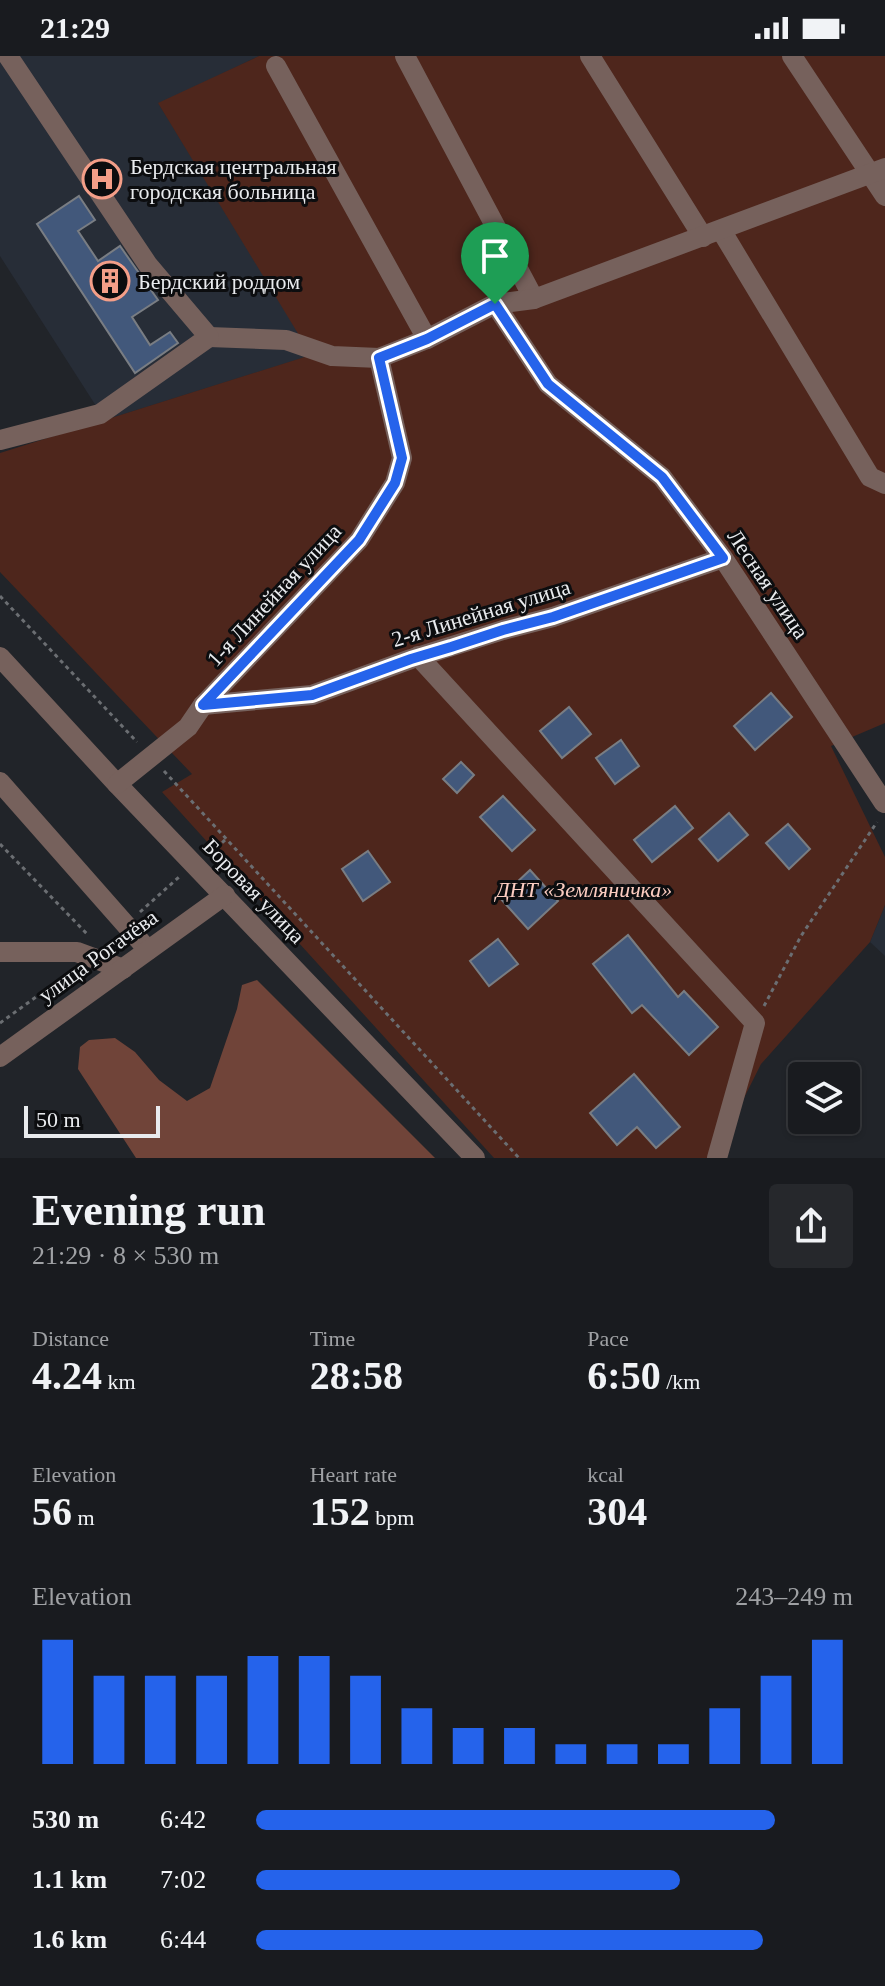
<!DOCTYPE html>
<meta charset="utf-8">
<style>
body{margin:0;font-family:Georgia,serif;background:#26282c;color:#f1f3f6;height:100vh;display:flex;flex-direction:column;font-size:30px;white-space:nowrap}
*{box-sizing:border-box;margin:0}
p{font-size:26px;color:#9fa1a4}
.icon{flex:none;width:44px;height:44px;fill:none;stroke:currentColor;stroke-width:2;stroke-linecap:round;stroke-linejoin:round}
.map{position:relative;height:1102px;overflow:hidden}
.drawer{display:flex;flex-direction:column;background:#191b1f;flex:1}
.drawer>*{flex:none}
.controls{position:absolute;left:788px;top:1006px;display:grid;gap:16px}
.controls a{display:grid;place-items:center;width:72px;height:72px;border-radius:8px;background:#191b1f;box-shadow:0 2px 6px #0004,0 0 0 2px #37393d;font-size:40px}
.scale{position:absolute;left:24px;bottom:20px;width:136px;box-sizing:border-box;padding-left:8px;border:4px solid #e9ebee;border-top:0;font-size:22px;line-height:28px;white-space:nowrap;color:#e9ebee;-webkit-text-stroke:6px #0c0d0f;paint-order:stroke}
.pin{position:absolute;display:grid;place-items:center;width:68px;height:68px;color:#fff;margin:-82px -34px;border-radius:50% 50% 50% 0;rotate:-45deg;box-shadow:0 0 8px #0007}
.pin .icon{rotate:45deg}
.round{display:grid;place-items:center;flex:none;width:84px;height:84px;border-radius:8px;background:#26282c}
.overview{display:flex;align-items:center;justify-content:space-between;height:136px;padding:0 32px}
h1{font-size:44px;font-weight:800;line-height:60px}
.figures{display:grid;grid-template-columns:repeat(3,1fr);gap:12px;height:136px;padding:8px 32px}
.figures div{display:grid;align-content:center}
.figures b{font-size:40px;font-weight:800}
.figures small{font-size:22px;font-weight:400}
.figures p{font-size:22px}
.chart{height:224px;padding:16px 32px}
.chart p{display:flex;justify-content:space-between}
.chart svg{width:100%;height:144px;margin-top:8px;stroke:#2563eb;stroke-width:6}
ul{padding:0 32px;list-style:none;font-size:26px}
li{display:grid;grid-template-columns:128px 96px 1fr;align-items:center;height:60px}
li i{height:20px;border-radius:10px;background:#2563eb}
.status{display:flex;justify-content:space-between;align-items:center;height:56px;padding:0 40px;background:#191b1f;direction:ltr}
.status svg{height:22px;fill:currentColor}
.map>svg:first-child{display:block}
.built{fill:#272d37}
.green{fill:#4e261c}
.forest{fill:#704439}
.building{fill:#42587b;stroke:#797d83;stroke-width:2}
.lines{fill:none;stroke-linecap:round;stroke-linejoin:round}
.path{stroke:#6b6e72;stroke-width:3;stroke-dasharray:4 4;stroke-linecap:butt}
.minor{stroke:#76615c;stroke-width:20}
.route-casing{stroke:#fff;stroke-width:16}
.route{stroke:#2563eb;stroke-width:10}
.labels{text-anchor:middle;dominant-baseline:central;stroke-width:6;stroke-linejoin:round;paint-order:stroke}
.poi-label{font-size:22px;fill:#e9ebee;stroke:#0c0d0f;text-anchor:start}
.street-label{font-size:22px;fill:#e9ebee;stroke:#0c0d0f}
.park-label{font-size:22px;font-style:italic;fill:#fbccc0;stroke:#0c0d0f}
</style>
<div class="status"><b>21:29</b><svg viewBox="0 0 49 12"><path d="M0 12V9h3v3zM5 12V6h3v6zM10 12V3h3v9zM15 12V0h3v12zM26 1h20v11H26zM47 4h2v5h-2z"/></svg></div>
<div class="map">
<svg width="885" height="1102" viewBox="0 0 885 1102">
<rect width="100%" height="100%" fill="#212429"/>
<g class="built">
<polygon points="0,0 259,0 159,48 312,299 105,364 0,200"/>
<polygon points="885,849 885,900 870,886"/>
</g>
<polygon class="green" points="259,0 885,0 885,667 831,690 885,801 885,849 870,886 761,1008 714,1102 494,1102 162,736 192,718 0,516 0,397 311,299 158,47"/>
<polygon class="forest" points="257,924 435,1102 136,1102 78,1013 80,991 89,984 115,982 135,996 159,1024 187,1045 210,1032 237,953 242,929"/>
<g class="building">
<polygon points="79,140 95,164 78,175 98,205 120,190 158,244 132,261 150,289 170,276 178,287 135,317 37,168"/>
<polygon points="771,637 792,661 755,694 734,670"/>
<polygon points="569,651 591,678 562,702 540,675"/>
<polygon points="621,684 639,710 615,728 596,702"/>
<polygon points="461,706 474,719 457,737 443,723"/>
<polygon points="503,740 535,774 512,795 480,761"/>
<polygon points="675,750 693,772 652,806 634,784"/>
<polygon points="729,757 748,779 718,805 699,783"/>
<polygon points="788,768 810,793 789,813 766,787"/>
<polygon points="368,795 390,826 363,845 342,813"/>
<polygon points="530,814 558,845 528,873 500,842"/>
<polygon points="628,879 678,941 684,935 718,971 689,999 642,949 632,957 593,908"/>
<polygon points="498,883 518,908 489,930 470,905"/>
<polygon points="634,1018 680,1071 656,1092 637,1071 617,1089 590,1057"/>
</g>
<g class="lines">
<g class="path">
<polyline points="0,540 137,686"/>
<polyline points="164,715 519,1102"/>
<polyline points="0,788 89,880"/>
<polyline points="210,797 225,784"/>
<polyline points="140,856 179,821"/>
<polyline points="764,950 801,880 877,766"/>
<polyline points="0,967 72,915"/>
</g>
<g class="minor">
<polyline points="405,0 534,243"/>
<polyline points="590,0 703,181"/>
<polyline points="792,0 885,140"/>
<polyline points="276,10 427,283"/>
<polyline points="721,174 870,421 885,428"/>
<polyline points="495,248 548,328 662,421 723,502 884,747"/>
<polyline points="209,281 286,284 332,300 379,302 427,283 495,248 534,243 885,112"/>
<polyline points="0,384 100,358 209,281 148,209 8,0"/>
<polyline points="418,600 755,967 717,1102"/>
<polyline points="0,601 117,728 475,1102"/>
<polyline points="203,649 312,639 411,603 503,574 553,561 723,502"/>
<polyline points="0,726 148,894"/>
<polyline points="117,728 188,671 203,649 359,484 395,427 402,402 379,302"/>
<polyline points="0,896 77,896 123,913"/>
<polyline points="0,1001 225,839"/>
</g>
</g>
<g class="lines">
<g class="route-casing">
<polygon id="route" points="495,248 548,328 662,421 723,502 553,561 503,574 451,591 411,603 312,639 203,649 359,484 395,427 402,402 379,302 427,283"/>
</g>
<use href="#route" class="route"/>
</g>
<defs>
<g id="hospital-ring" transform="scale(2)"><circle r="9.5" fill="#0c0d0f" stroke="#f49e88" stroke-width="1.5"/><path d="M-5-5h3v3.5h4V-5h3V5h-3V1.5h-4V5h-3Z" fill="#f49e88"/></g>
<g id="building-ring" transform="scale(2)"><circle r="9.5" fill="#0c0d0f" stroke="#f49e88" stroke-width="1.5"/><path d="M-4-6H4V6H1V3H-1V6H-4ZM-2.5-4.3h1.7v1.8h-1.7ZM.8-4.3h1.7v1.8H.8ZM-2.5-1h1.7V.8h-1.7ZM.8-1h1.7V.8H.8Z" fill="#f49e88"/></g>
</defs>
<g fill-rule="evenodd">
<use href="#hospital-ring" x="102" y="123"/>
<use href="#building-ring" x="110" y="225"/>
</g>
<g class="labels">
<g class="poi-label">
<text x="130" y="110">Бердская центральная<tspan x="130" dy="25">городская больница</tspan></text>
<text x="138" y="225">Бердский роддом</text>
</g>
<g class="street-label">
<text transform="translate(768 528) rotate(56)">Лесная улица</text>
<text transform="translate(274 539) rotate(-47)">1-я Линейная улица</text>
<text transform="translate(481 557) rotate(-17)">2-я Линейная улица</text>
<text transform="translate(254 835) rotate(46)">Боровая улица</text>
<text transform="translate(98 900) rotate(-36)">улица Рогачёва</text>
</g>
<g class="park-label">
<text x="584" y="833">ДНТ «Земляничка»</text>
</g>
</g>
</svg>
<div class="controls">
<a><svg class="icon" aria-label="layers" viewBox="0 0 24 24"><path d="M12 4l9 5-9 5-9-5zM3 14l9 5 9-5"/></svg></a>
</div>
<div class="scale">50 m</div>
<div class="pin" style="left:495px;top:248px;background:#1e9e55"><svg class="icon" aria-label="arrive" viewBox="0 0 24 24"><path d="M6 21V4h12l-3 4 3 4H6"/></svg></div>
</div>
<section class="drawer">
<div class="overview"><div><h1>Evening run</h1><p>21:29 · 8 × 530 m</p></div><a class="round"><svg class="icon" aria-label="share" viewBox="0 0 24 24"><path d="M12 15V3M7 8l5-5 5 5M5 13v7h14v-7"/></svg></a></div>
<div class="figures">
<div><p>Distance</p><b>4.24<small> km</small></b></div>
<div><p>Time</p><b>28:58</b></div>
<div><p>Pace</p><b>6:50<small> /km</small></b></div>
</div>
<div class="figures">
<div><p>Elevation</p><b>56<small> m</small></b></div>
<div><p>Heart rate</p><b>152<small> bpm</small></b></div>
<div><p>kcal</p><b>304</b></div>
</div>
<div class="chart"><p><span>Elevation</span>243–249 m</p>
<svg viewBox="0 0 160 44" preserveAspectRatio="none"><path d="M5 44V6M15 44V17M25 44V17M35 44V17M45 44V11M55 44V11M65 44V17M75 44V27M85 44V33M95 44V33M105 44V38M115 44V38M125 44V38M135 44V27M145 44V17M155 44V6"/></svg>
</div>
<ul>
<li><b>530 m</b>6:42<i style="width:87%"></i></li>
<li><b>1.1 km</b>7:02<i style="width:71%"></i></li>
<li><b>1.6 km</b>6:44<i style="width:85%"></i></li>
</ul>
</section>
